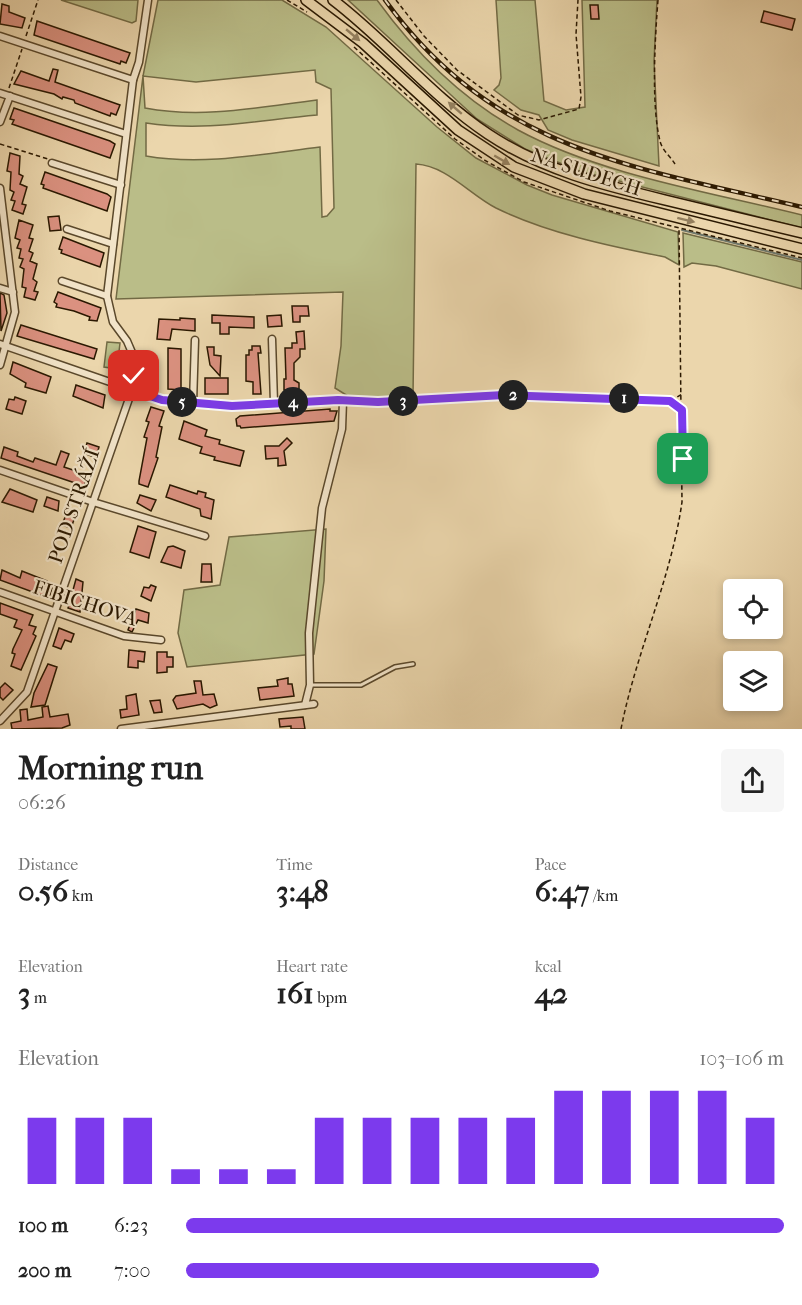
<!DOCTYPE html>
<meta charset="utf-8">
<style>
body{margin:0;font-family:"IM FELL French Canon",serif;background:#f6f6f6;color:#222;height:100vh;display:flex;flex-direction:column;font-size:22px;white-space:nowrap}
*{box-sizing:border-box;margin:0}
p{font-size:20px;color:#767676}
.icon{flex:none;width:33px;height:33px;fill:none;stroke:currentColor;stroke-width:2;stroke-linecap:round;stroke-linejoin:round}
.map{position:relative;height:729px;overflow:hidden}
.panel{display:flex;flex-direction:column;background:#fff;flex:1}
.panel>*{flex:none}
.tools{position:absolute;left:723px;top:579px;display:grid;gap:12px}
.tools a{display:grid;place-items:center;width:60px;height:60px;border-radius:6px;background:#fff;box-shadow:0 3px 9px #0003;font-size:30px}
.pin{position:absolute;display:grid;place-items:center;width:51px;height:51px;color:#fff;margin:-26px;border-radius:12px;box-shadow:0 3px 9px #0006}
.km{position:absolute;width:30px;height:30px;margin:-15px;border-radius:50%;background:#222;color:#fff;font-size:16px;line-height:30px;text-align:center}
.round{display:grid;place-items:center;flex:none;width:63px;height:63px;border-radius:6px;background:#f6f6f6}
.overview{display:flex;align-items:center;justify-content:space-between;height:102px;padding:0 18px}
h1{font-size:33px;font-weight:800;line-height:45px}
.stats{display:grid;grid-template-columns:repeat(3,1fr);gap:9px;height:102px;padding:6px 18px}
.stats div{display:grid;align-content:center}
.stats b{font-size:30px;font-weight:800}
.stats small{font-size:16px;font-weight:400}
.stats p{font-size:16px}
.chart{height:168px;padding:12px 18px}
.chart p{display:flex;justify-content:space-between}
.chart svg{width:100%;height:108px;margin-top:6px;stroke:#7c3aed;stroke-width:6}
ul{padding:0 18px;list-style:none;font-size:20px}
li{display:grid;grid-template-columns:96px 72px 1fr;align-items:center;height:45px}
li i{height:15px;border-radius:8px;background:#7c3aed}
.map>svg:first-child{display:block}
.green{fill:#babd88;stroke:#726a44;stroke-width:1.5;fill-rule:evenodd}
.lines{fill:none;stroke-linecap:round;stroke-linejoin:round}
.stream{stroke:#6e776b;stroke-width:2}
.building{fill:#db9180;stroke:#2a1800;stroke-width:1.5}
.lane-casing{stroke:#5a482b;stroke-width:6}
.street-casing{stroke:#5a482b;stroke-width:9}
.primary-casing{stroke:#2a1800;stroke-width:12}
.path{stroke:#2a1800;stroke-width:1.5;stroke-dasharray:4.5 3;stroke-linecap:butt}
.lane{stroke:#f2e4c9;stroke-width:3}
.street{stroke:#f2e4c9;stroke-width:6}
.primary{stroke:#ebd6ac;stroke-width:9}
.rail-casing{stroke:#2a1800;stroke-width:4.5}
.rail{stroke:#f2e4c9;stroke-width:2;stroke-dasharray:7;stroke-linecap:butt}
.oneway{fill:#94805f}
.route-casing{stroke:#fff;stroke-width:12}
.route{stroke:#7c3aed;stroke-width:8}
.labels{text-anchor:middle;dominant-baseline:central;stroke-width:4.5;stroke-linejoin:round;paint-order:stroke}
.street-label{font-size:20px;fill:#2a1800;stroke:#f2e4c9}
</style>
<div class="map">
<svg width="802" height="729" viewBox="0 0 802 729">
<rect width="100%" height="100%" fill="#ebd6ac"/>
<filter id="stains"><feTurbulence type="fractalNoise" baseFrequency=".00333" numOctaves="4"/><feColorMatrix values="0 0 0 0 .2 0 0 0 0 .09 0 0 0 0 .02 0 0 0 .5 -.17"/></filter>
<radialGradient id="worn" r=".72"><stop offset=".6" stop-color="#630" stop-opacity="0"/><stop offset="1" stop-color="#630" stop-opacity=".3"/></radialGradient>
<g class="green">
<polygon points="61,0 138,0 136,21 132,23"/>
<path d="M 158,0 L 282,0 L 326,27 L 437,127 L 476,158 L 527,185 L 552,195 L 678,232 L 679,265 L 665,257 C 609,246 547,233 496,208 C 469,194 447,166 416,164 L 413,396 L 351,398 L 335,388 L 341,346 L 343,292 L 116,299 L 143,76 ZM 315,70 L 316,82 L 331,89 L 334,208 L 327,216 L 322,217 L 320,147 C 263,154 203,166 146,156 L 146,123 C 207,132 258,120 317,115 L 317,100 C 260,107 203,119 145,108 L 143,76 L 196,82 Z"/>
<path d="M 348,0 L 377,0 C 414,51 462,99 518,130 C 601,175 710,192 802,215 L 802,228 L 580,171 L 525,149 L 477,119 Z"/>
<polygon points="496,0 535,0 544,101 566,110 585,107 582,0 657,0 654,61 659,166 572,140 548,130 539,115 521,110 494,90 499,85 501,78"/>
<polygon points="683,233 802,262 802,289 716,266 692,263 684,267"/>
<polygon points="107,342 120,343 117,369 104,367"/>
<polygon points="326,529 324,581 314,654 187,667 178,633 184,590 220,585 229,537"/>
</g>
<g class="lines">
<polyline class="stream" points="682,230 802,260"/>
</g>
<g class="building">
<polygon points="2,4 9,6 9,12 25,18 22,28 0,24"/>
<polygon points="590,5 598,5 599,19 591,19"/>
<polygon points="764,11 795,19 792,30 761,22"/>
<polygon points="37,21 130,53 126,63 121,61 120,64 34,35"/>
<polygon points="53,69 58,70 55,82 120,105 116,115 111,113 110,116 75,103 74,100 63,97 62,99 54,94 14,84 21,71 49,81"/>
<polygon points="14,108 110,141 115,144 110,158 12,124 14,120 10,119"/>
<polygon points="10,153 20,156 19,174 23,176 20,184 27,187 22,204 26,205 23,214 12,210 15,201 11,200 14,192 10,190 11,172 7,171"/>
<polygon points="45,172 107,194 111,197 107,211 43,188 44,185 41,184"/>
<polygon points="59,216 61,230 50,231 48,217"/>
<polygon points="19,220 33,225 29,238 33,239 29,251 33,253 30,261 37,264 33,279 37,282 34,291 38,292 35,300 24,297 26,288 22,287 24,269 20,267 23,259 19,258 21,249 17,248 20,240 15,238"/>
<polygon points="63,237 104,253 100,267 61,253 62,250 59,249"/>
<polygon points="58,292 101,308 97,321 89,320 90,317 74,311 56,307 57,304 54,302"/>
<polygon points="0,293 4,295 7,313 1,331"/>
<polygon points="292,306 308,306 309,316 300,316 300,322 293,322"/>
<polygon points="212,315 254,317 254,328 229,327 229,334 220,334 220,323 212,323"/>
<polygon points="281,315 282,326 268,327 267,316"/>
<polygon points="180,318 195,319 195,331 172,329 170,340 157,339 159,319 180,320"/>
<polygon points="21,325 97,349 94,359 17,336"/>
<polygon points="304,331 305,349 300,349 300,357 294,363 294,380 299,383 299,390 284,390 284,379 286,379 285,348 292,348 292,343 297,343 296,332"/>
<polygon points="252,346 260,346 261,353 258,353 261,394 253,394 253,382 246,381 246,355 249,355 249,350 252,350"/>
<polygon points="207,347 214,347 214,355 221,356 220,376 210,365"/>
<polygon points="168,348 181,349 181,390 168,389"/>
<polygon points="13,362 51,377 46,393 25,387 26,383 10,374"/>
<rect x="205" y="378" width="23" height="16"/>
<polygon points="76,385 105,395 103,408 73,396"/>
<polygon points="15,397 26,401 22,414 6,409 9,399 14,400"/>
<polygon points="151,407 164,411 159,426 162,427 156,457 158,458 148,487 139,484 139,481 147,438 144,437 149,422 146,421"/>
<polygon points="330,409 330,411 337,411 334,421 241,428 240,426 237,426 236,419 240,416"/>
<polygon points="184,421 207,430 205,436 220,440 219,444 244,451 240,466 214,460 215,457 200,453 202,447 179,439"/>
<polygon points="287,438 292,443 284,451 286,465 278,466 278,458 266,459 265,446 279,446"/>
<polygon points="87,443 99,447 96,458 84,453"/>
<polygon points="4,447 18,452 17,456 33,462 35,458 56,465 61,451 69,454 64,467 88,475 84,486 1,458"/>
<polygon points="170,485 197,494 198,491 206,493 205,497 214,500 211,519 201,516 200,509 166,497"/>
<polygon points="10,489 37,500 33,512 2,502"/>
<polygon points="140,495 156,500 151,511 137,503"/>
<polygon points="47,497 59,501 58,511 44,506"/>
<polygon points="67,512 76,514 71,528 62,525"/>
<polygon points="138,526 156,532 149,558 130,552"/>
<polygon points="173,546 185,551 181,568 161,562 168,547"/>
<polygon points="202,564 211,564 212,582 201,582"/>
<polygon points="2,570 20,578 22,571 47,581 45,586 52,588 49,598 0,580"/>
<polygon points="76,579 83,582 80,612 68,608"/>
<polygon points="151,585 156,587 151,601 141,596 144,587 149,588"/>
<polygon points="0,603 33,615 29,625 36,627 33,634 36,636 21,670 11,666 15,654 12,653 13,649 22,630 14,627 17,620 0,614"/>
<polygon points="136,609 149,613 148,623 138,620 132,632 128,630"/>
<polygon points="59,628 74,634 71,642 65,640 61,649 53,646"/>
<polygon points="129,650 145,652 144,662 138,661 138,668 128,667"/>
<polygon points="157,652 167,652 167,657 173,657 173,667 167,667 167,672 157,673"/>
<polygon points="48,664 57,667 45,705 31,707 34,693"/>
<polygon points="288,678 288,684 292,684 294,696 260,700 258,688 278,686 277,680"/>
<polygon points="194,681 201,681 203,695 214,694 217,705 210,708 203,704 177,709 173,700 176,696 196,693"/>
<polygon points="5,683 13,690 3,700 0,697 0,688"/>
<polygon points="136,694 139,715 121,718 120,710 127,709 126,696"/>
<polygon points="160,700 162,712 154,713 150,701"/>
<polygon points="48,706 50,717 68,714 70,725 62,728 12,729 11,723 21,721 20,710 27,709 28,720 43,717 42,707"/>
<polygon points="303,717 305,729 291,729 291,726 280,727 279,719"/>
</g>
<g class="lines">
<g class="lane-casing">
<polyline id="lane" points="310,685 361,685 395,667 413,664"/>
</g>
<g class="street-casing">
<g id="street">
<polyline points="0,36 133,80"/>
<polyline points="0,93 126,134"/>
<polyline points="0,122 10,96"/>
<polyline points="52,163 121,185"/>
<polyline points="0,188 15,312 0,365"/>
<polyline points="67,229 113,244"/>
<polyline points="62,281 107,296"/>
<polyline points="0,288 13,292"/>
<polyline points="272,339 274,403"/>
<polyline points="0,344 162,400 232,406 338,400"/>
<polyline points="193,403 195,340"/>
<polyline points="0,470 93,502 205,536"/>
<polyline points="0,592 124,636 161,640"/>
<polyline points="305,705 310,685 309,633 322,508 342,429 343,401"/>
<polyline points="0,721 27,692 132,390 135,368 133,355 127,341 113,322 107,296 133,80 139,62 148,0"/>
<polyline points="121,729 314,704"/>
</g>
</g>
<g class="primary-casing">
<g id="primary">
<polyline points="306,0 363,43 458,130 514,167 584,194 802,249"/>
<path d="M 333,0 C 387,41 431,96 488,134 C 542,170 603,185 665,200 C 711,211 756,222 802,233"/>
</g>
</g>
<g class="path">
<polyline points="287,0 307,12"/>
<polyline points="396,0 424,36 457,70 518,115 539,120 579,109 581,97 576,34 578,0"/>
<path d="M 658,0 C 655,38 651,105 660,141 C 662,150 670,156 675,164"/>
<polyline points="26,36 38,0"/>
<polyline points="354,47 455,139 486,161 524,182 610,211 802,258"/>
<polyline points="9,88 22,49"/>
<polyline points="0,144 48,159"/>
<polyline points="351,401 504,395 670,401 681,410"/>
<polyline points="671,401 682,394"/>
<path d="M 621,729 C 636,652 671,580 682,502 L 679,229"/>
</g>
<use href="#lane" class="lane"/>
<use href="#street" class="street"/>
<use href="#primary" class="primary"/>
<g class="rail-casing">
<path id="rail" d="M 385,0 C 494,151 634,167 802,207"/>
</g>
<use href="#rail" class="rail"/>
</g>
<defs><path id="oneway-solid" d="M-6-.8H1V-3.2L6.5 0L1 3.2V.8H-6Z" transform="scale(1.5)"/></defs>
<g class="oneway">
<use href="#oneway-solid" transform="translate(353 35) rotate(40)"/>
<use href="#oneway-solid" transform="translate(455 108) rotate(-139)"/>
<use href="#oneway-solid" transform="translate(502 160) rotate(30)"/>
<use href="#oneway-solid" transform="translate(686 220) rotate(14)"/>
</g>
<g class="lines">
<g class="route-casing">
<polyline id="route" points="134,376 132,390 162,400 232,406 338,400 378,402 504,395 670,401 682,410 683,459"/>
</g>
<use href="#route" class="route"/>
</g>
<g class="labels">
<g class="street-label">
<text transform="translate(586 172) rotate(18)">NA SUDECH</text>
<text transform="translate(74 506) rotate(-71)">POD STRÁŽÍ</text>
<text transform="translate(85 603) rotate(18)">FIBICHOVA</text>
</g>
</g>
<rect width="100%" height="100%" filter="url(#stains)"/>
<rect width="100%" height="100%" fill="url(#worn)"/>
</svg>
<div class="tools">
<a><svg class="icon" aria-label="locate" viewBox="0 0 24 24"><circle cx="12" cy="12" r="6"/><path d="M12 2v4M12 18v4M2 12h4M18 12h4"/></svg></a>
<a><svg class="icon" aria-label="layers" viewBox="0 0 24 24"><path d="M12 4l9 5-9 5-9-5zM3 14l9 5 9-5"/></svg></a>
</div>
<div class="pin" style="left:683px;top:459px;background:#1e9e55"><svg class="icon" aria-label="arrive" viewBox="0 0 24 24"><path d="M6 21V4h12l-3 4 3 4H6"/></svg></div>
<div class="pin" style="left:134px;top:376px;background:#d93025"><svg class="icon" aria-label="check" viewBox="0 0 24 24"><path d="M5 12l5 5 9-10"/></svg></div>
<b class="km" style="left:624px;top:398px">1</b>
<b class="km" style="left:513px;top:395px">2</b>
<b class="km" style="left:403px;top:401px">3</b>
<b class="km" style="left:293px;top:402px">4</b>
<b class="km" style="left:182px;top:402px">5</b>
</div>
<section class="panel">
<div class="overview"><div><h1>Morning run</h1><p>06:26</p></div><a class="round"><svg class="icon" aria-label="share" viewBox="0 0 24 24"><path d="M12 15V3M7 8l5-5 5 5M5 13v7h14v-7"/></svg></a></div>
<div class="stats">
<div><p>Distance</p><b>0.56<small> km</small></b></div>
<div><p>Time</p><b>3:48</b></div>
<div><p>Pace</p><b>6:47<small> /km</small></b></div>
</div>
<div class="stats">
<div><p>Elevation</p><b>3<small> m</small></b></div>
<div><p>Heart rate</p><b>161<small> bpm</small></b></div>
<div><p>kcal</p><b>42</b></div>
</div>
<div class="chart"><p><span>Elevation</span>103–106 m</p>
<svg viewBox="0 0 160 44" preserveAspectRatio="none"><path d="M5 44V17M15 44V17M25 44V17M35 44V38M45 44V38M55 44V38M65 44V17M75 44V17M85 44V17M95 44V17M105 44V17M115 44V6M125 44V6M135 44V6M145 44V6M155 44V17"/></svg>
</div>
<ul>
<li><b>100 m</b>6:23<i style="width:100%"></i></li>
<li><b>200 m</b>7:00<i style="width:69%"></i></li>
</ul>
</section>
